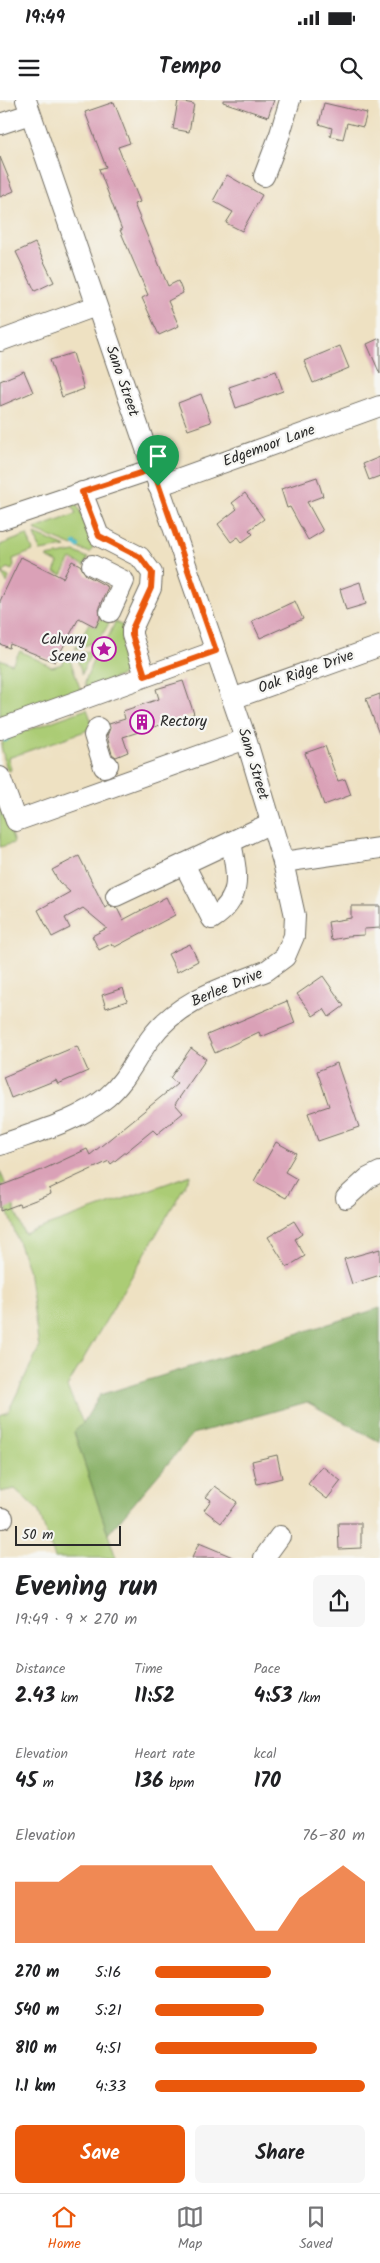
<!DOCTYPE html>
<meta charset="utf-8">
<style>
body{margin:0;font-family:Kalam,sans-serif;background:#f6f6f6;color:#202124;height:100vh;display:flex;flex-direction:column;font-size:19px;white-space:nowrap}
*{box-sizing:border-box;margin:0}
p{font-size:16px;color:#757577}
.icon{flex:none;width:28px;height:28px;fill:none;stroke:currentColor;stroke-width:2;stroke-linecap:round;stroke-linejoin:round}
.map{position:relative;height:1458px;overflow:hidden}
.details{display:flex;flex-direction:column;background:#fff;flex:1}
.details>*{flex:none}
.scale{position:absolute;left:15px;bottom:12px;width:106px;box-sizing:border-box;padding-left:5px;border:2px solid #2b2b2b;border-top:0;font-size:14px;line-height:18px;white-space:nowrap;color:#2b2b2b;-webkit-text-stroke:4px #f6f6f2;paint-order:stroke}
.pin{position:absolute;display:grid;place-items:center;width:42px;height:42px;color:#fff;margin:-51px -21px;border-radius:50% 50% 50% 0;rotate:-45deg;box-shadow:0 0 5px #0007}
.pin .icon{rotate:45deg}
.round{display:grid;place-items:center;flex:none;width:52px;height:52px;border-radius:8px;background:#f6f6f6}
.summary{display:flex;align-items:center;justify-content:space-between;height:85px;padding:0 15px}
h1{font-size:28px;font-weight:700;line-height:38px}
.stats{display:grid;grid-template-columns:repeat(3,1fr);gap:8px;height:85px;padding:5px 15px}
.stats div{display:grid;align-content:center}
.stats b{font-size:21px;font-weight:700}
.stats small{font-size:14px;font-weight:400}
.stats p{font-size:14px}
.chart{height:140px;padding:10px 15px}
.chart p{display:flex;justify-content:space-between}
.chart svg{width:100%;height:90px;margin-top:5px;fill:#ea580c;opacity:.7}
.cta{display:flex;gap:10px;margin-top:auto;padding:10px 15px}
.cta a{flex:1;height:58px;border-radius:8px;background:#ea580c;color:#fff;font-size:20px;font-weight:700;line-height:58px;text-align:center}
.cta a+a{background:#f6f6f6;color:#202124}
ul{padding:0 15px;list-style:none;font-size:16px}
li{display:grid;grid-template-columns:80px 60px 1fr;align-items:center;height:38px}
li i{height:12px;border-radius:6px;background:#ea580c}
.status{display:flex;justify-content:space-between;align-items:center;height:35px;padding:0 25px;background:#fff;direction:ltr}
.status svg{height:14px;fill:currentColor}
header{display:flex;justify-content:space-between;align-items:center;height:65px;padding:0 15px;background:#fff;font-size:22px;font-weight:700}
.menu{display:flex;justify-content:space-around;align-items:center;height:70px;border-top:1px solid #e0e0e0;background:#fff;font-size:14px;color:#757577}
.menu a{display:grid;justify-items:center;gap:2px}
.menu .current{color:#ea580c}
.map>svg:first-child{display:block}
.green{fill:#abcc75;stroke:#6b7c50}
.forest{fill:#88b066;stroke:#5a6e48}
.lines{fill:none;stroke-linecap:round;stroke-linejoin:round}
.stream{stroke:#51bdca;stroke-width:4.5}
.building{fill:#daa1b7}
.minor-casing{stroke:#6f6b60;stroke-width:22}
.minor{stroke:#fff;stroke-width:20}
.route-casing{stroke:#fff;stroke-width:10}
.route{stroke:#ea580c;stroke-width:6}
.labels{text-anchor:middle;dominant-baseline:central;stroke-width:4.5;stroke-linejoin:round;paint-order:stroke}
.street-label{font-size:15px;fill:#2b2b2b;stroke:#f6f6f2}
.poi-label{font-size:15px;fill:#2b2b2b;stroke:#f6f6f2;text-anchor:end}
</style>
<div class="status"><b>19:49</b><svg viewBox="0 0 49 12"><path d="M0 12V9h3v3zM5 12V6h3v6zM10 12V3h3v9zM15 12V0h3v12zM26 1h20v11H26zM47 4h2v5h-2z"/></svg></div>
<header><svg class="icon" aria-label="menu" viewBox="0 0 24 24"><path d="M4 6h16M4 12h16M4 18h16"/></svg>Tempo<svg class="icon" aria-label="search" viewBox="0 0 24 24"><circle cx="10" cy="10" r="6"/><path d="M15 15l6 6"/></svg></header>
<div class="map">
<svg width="380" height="1458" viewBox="0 0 380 1458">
<rect width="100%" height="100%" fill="#f6f6f2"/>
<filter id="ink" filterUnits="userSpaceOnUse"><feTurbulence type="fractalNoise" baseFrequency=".02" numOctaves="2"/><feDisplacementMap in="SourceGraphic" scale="10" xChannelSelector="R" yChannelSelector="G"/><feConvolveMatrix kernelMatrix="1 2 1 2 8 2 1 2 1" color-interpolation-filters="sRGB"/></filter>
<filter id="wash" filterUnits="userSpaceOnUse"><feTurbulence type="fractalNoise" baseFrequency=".0096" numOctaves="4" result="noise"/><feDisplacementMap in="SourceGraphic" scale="20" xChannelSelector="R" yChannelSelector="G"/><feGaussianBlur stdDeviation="1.12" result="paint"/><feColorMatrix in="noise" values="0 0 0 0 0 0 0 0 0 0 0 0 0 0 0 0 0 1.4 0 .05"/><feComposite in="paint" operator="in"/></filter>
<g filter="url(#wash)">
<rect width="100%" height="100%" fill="#eee1c2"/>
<g class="green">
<polygon points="75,401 95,443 90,453 78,448 79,444 75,442 73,446 36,431 35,429 76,414 72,405"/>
<polygon points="35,434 66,447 40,451"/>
<path d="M 27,435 L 33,451 L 13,459 L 14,465 L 12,470 L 7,468 L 3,474 L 9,477 L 7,483 C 0,474 0,458 0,445 Z"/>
<polygon points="75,452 88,458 84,466 71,459 62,475 54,472 58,463 46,457"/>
<path d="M 101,515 L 110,520 C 103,538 94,544 75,549 L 89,523 L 96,527 Z"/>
<polygon points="115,522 125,527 129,556 126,558 128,562 132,560 133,565 130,572 87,589 85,582 98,546 109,536"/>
<polygon points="92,550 82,574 76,555"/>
<polygon points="20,551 52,567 62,564 66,558 69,557 81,591 0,618 0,559 12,564"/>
<polygon points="87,609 94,628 8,658 11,669 10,671 7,670 1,646 4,640 9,639 8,637"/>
<polygon points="0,702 14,743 0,747"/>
<polygon points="0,1070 24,1134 191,1075 67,1287 83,1323 74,1332 116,1458 55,1458 38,1410 15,1389 0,1392 0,1315 8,1312 39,1248 28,1169 0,1091"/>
</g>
<polygon class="forest" points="380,1208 380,1342 307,1302 193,1334 108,1434 74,1332 83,1323 100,1295"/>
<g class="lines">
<g class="stream">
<polyline points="75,444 78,446"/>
<polyline points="128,558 129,560"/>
<polyline points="5,640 8,638"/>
</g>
</g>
<g id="blocks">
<g class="building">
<polygon points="223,0 274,0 268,17 223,2"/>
<polygon points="178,1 194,4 189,32 173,29"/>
<polygon points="114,2 130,43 118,47 140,102 134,104 168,186 178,181 183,193 168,201 179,226 159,235 142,198 148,195 120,130 122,130 99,69 106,67 85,12"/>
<polygon points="324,3 367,13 363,27 347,23 343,39 330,36 332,28 319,24"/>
<polygon points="0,57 14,91 0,97"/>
<polygon points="227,75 262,95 242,131 226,123 233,112 213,101"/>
<polygon points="35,143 54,182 35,191 16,152"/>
<polygon points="380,238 380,274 367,244"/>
<polygon points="340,246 349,268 313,283 304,261"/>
<polygon points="73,253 84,289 62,297 50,260"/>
<polygon points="24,271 33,292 0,306 0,281"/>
<polygon points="276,271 283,291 236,308 229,287"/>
<polygon points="201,294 211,322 188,330 178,303"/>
<polygon points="380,357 380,376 369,380 363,364"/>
<polygon points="317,377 323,396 307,402 323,431 308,440 290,407 287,408 281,389"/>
<polygon points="245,393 264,419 249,430 253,434 242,442 238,437 231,442 218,424 237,409 232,403"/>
<polygon points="21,457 63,478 72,461 80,465 86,475 108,487 99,507 100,518 96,527 79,518 55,562 10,544 9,548 0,544 0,501"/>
<polygon points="360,482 366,504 346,510 340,489"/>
<polygon points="295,501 303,519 260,538 252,521"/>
<polygon points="183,581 194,614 123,637 128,652 116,657 112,654 107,636 110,628 109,624 125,619 123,611 159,599 156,589"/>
<polygon points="380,594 380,633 379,634 366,599"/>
<polygon points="325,646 338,681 345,679 351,695 324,705 305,653"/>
<polygon points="79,756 105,808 109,806 117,808 123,820 166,797 175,815 115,847 111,844 99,850 92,836 107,828 83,808 65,818 70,828 52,837 38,810 70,792 59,782 52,770"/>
<polygon points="351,806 380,806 380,828 364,829 364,835 347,836 347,837 331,840 328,822 351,818"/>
<polygon points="190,844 198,861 177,872 168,854"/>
<polygon points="323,876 344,906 329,917 324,909 313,916 297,894"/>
<polygon points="123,888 127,901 106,908 102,895"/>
<polygon points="287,901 295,923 261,937 259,932 215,953 207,935"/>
<polygon points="77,946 88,971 58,984 56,980 11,998 3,977"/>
<polygon points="191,948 206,959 175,1004 183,1013 157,1034 153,1030 111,1064 109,1061 49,1089 51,1094 20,1106 19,1104 0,1111 0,1086 42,1070 87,1049 90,1055 177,984 170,978"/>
<polygon points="337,963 359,1027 318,1041 308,1013 329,1006 317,971"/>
<polygon points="276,1042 296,1053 285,1072 297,1079 286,1098 254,1081"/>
<polygon points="294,1121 302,1134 295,1139 305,1156 287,1167 268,1137"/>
<polygon points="380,1149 380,1175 352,1184 344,1159"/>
<polygon points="277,1355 282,1378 257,1384 252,1361"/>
<polygon points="322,1366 341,1381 327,1399 308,1384"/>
<polygon points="215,1386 237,1402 221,1423 204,1410 211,1400 206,1397"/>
<polygon points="338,1423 361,1423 361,1448 339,1449"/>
<polygon points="199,1443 235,1458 192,1458"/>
</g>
</g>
</g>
<g filter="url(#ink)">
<use href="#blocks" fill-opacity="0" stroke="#6f6b60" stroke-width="1"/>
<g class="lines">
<g class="minor-casing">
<g id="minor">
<polyline points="0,24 30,14"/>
<polyline points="264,76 280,34 290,0"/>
<polyline points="0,241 96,206"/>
<polyline points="158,386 380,306"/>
<polyline points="82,392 99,436 140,457 152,473 151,488 132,529 132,535 145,576"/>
<polyline points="0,420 153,369"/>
<polyline points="92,465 124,481 110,512"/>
<polyline points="232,599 380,546"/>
<polyline points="98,628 94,635 104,667 108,665"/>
<polyline points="0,629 216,551"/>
<polyline points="0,677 16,721 246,639"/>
<polyline points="283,762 380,748"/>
<path d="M 184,764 L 212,819 C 244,798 237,774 231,742"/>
<polyline points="116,796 271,723"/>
<path d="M 0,1045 C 36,1032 77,1022 107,997 C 126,981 135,959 150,939 C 178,900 223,888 266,871 L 285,857 L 294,836 L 295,816 L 283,762 L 246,639 L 26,0"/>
<polyline points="346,1098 368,1078 380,1072"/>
<polyline points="0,1418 3,1418"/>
<polyline points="264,1458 280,1436"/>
</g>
</g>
<use href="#minor" class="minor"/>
</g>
</g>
<g class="lines" filter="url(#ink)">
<g class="route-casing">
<polygon id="route" points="153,369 216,551 145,576 132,535 132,529 151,488 152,473 140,457 99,436 82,392"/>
</g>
<use href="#route" class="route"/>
</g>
<defs>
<g id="sight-ring" transform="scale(1.25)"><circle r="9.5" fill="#f6f6f2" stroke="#b5179e" stroke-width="1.5"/><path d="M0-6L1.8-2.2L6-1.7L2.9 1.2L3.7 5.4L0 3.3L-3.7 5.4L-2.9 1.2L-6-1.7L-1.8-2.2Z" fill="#b5179e"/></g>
<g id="building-ring" transform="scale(1.25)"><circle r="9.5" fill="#f6f6f2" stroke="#b5179e" stroke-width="1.5"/><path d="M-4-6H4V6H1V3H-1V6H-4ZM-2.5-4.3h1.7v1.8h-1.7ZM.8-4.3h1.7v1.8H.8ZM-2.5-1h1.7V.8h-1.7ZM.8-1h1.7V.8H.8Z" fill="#b5179e"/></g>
</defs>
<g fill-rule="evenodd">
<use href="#sight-ring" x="104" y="549"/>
<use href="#building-ring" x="142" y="622"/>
</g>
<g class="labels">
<g class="street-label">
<text transform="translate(122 281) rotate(71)">Sano Street</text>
<text transform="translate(269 346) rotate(-20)">Edgemoor Lane</text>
<text transform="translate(306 572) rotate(-20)">Oak Ridge Drive</text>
<text transform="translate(253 664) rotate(73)">Sano Street</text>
<text transform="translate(227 888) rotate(-23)">Berlee Drive</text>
</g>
<g class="poi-label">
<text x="86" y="540">Calvary<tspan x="86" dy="17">Scene</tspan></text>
<text x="160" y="622" text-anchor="start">Rectory</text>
</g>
</g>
</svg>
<div class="scale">50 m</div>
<div class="pin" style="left:158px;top:386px;background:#1e9e55"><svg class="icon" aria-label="arrive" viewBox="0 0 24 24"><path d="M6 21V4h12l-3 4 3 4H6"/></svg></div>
</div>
<section class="details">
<div class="summary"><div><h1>Evening run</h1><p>19:49 · 9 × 270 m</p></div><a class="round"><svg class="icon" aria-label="share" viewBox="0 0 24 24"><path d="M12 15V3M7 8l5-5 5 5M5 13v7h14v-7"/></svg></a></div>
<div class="stats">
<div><p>Distance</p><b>2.43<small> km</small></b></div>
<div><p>Time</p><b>11:52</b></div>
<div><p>Pace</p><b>4:53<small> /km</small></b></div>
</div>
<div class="stats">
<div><p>Elevation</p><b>45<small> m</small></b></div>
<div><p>Heart rate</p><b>136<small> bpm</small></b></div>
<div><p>kcal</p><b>170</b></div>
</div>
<div class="chart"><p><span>Elevation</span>76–80 m</p>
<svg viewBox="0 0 160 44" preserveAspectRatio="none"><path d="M0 44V14L10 14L20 14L30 6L40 6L50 6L60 6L70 6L80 6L90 6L100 22L110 38L120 38L130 22L140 14L150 6L160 14V44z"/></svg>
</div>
<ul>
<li><b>270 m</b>5:16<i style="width:55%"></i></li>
<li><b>540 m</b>5:21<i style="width:52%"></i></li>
<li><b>810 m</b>4:51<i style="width:77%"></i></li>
<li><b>1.1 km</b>4:33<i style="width:100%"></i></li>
</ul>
<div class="cta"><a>Save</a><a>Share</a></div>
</section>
<nav class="menu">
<a class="current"><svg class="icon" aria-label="home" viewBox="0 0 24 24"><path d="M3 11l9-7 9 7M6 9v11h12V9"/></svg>Home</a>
<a><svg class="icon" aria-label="map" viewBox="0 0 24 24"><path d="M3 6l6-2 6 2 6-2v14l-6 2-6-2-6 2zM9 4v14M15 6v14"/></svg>Map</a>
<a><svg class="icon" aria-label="saved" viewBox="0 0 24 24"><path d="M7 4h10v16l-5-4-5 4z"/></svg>Saved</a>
</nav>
